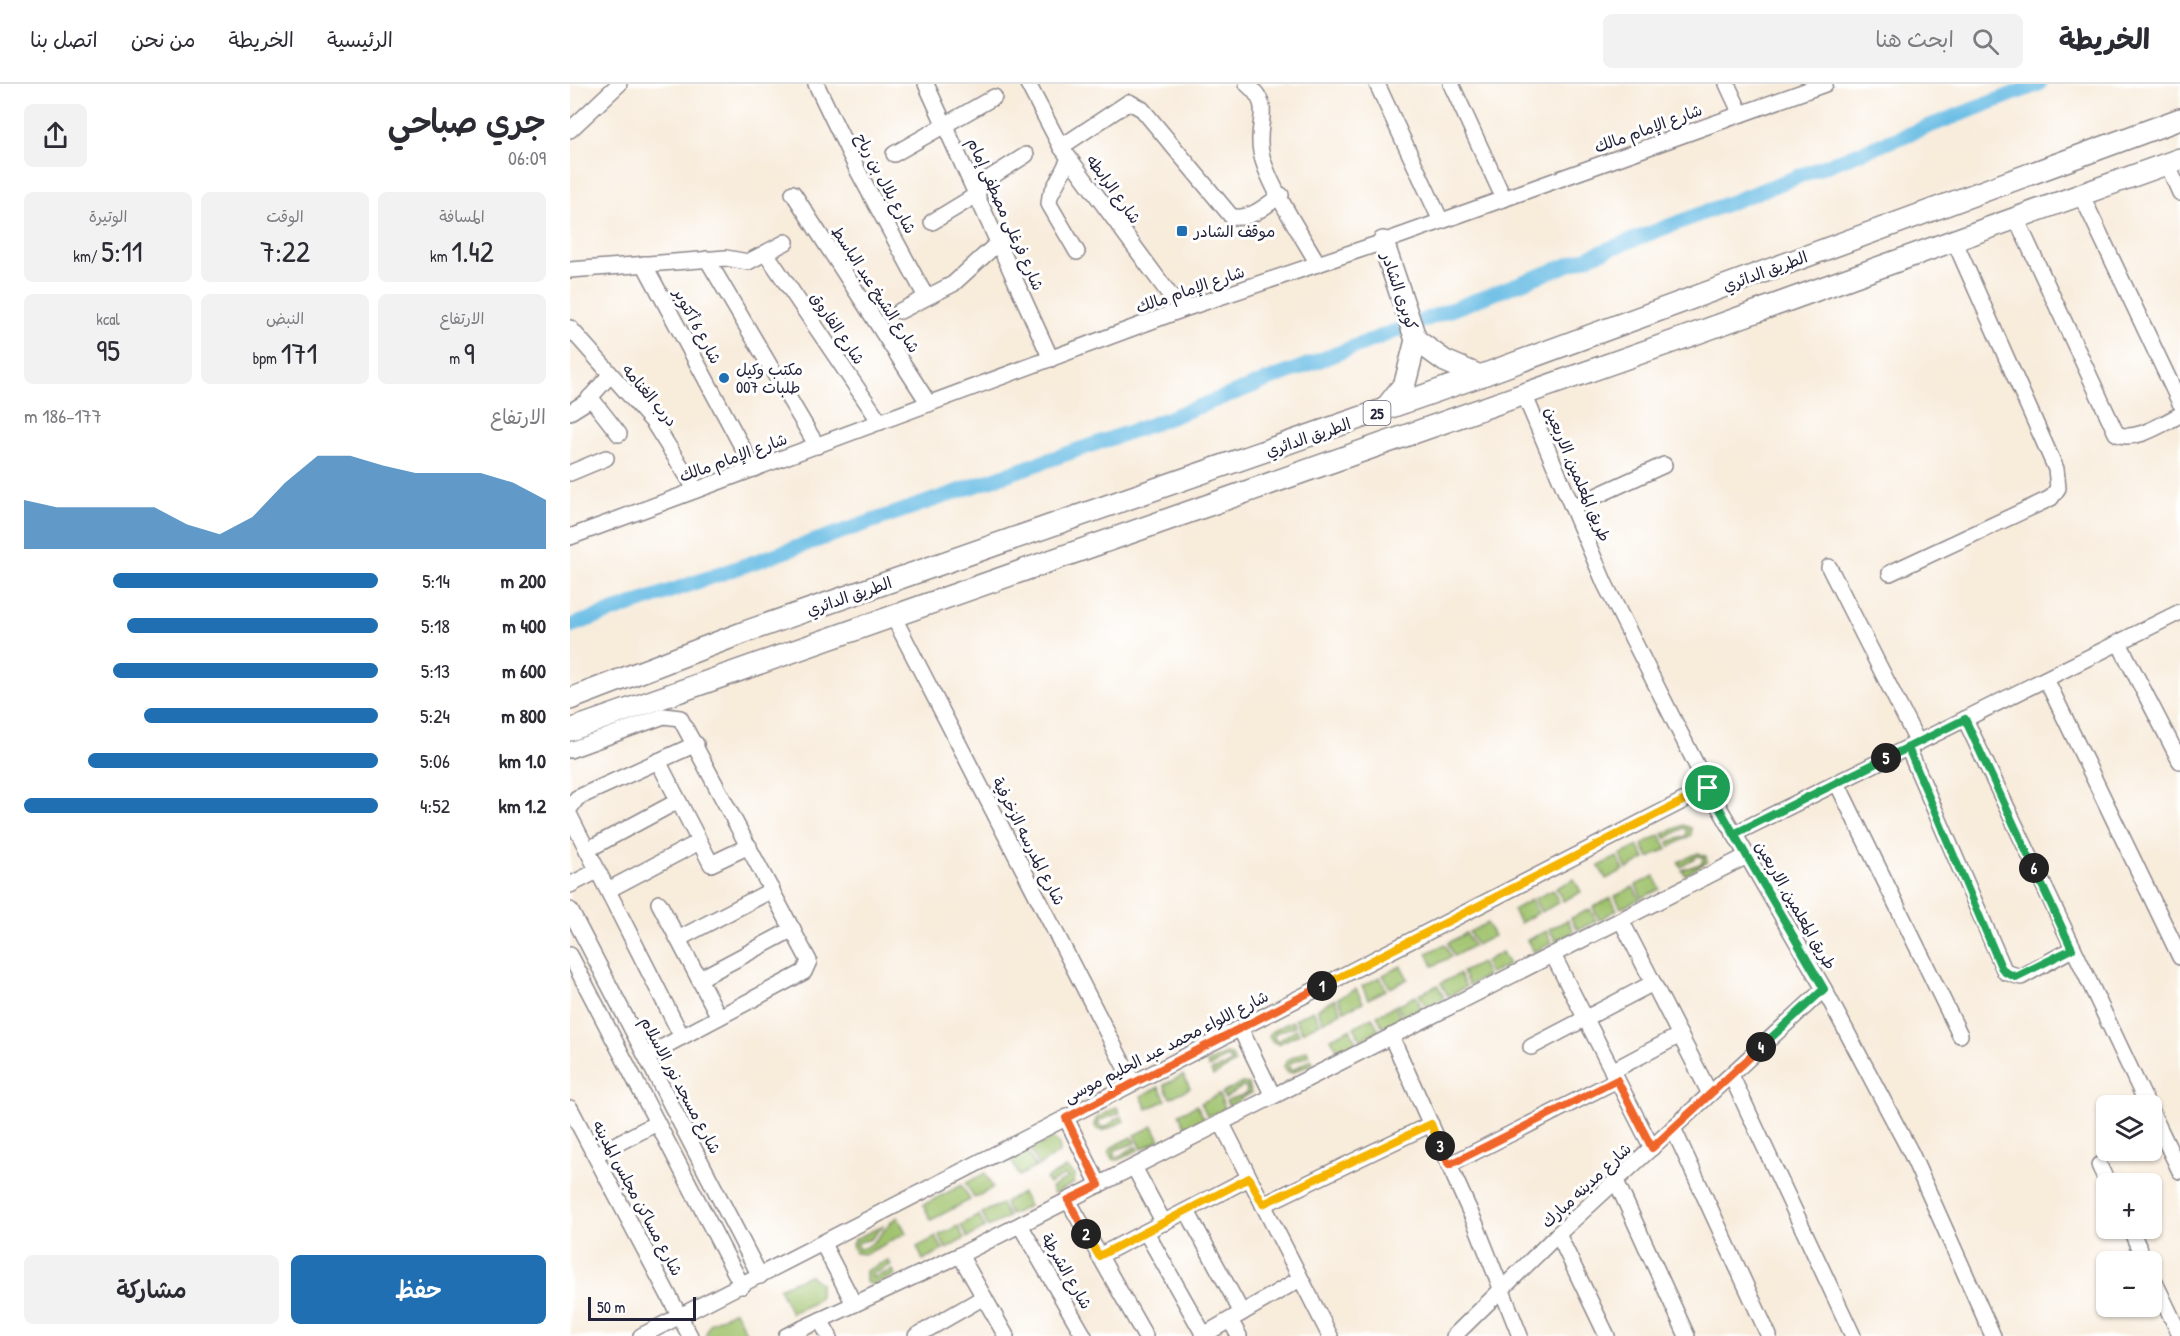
<!DOCTYPE html>
<html lang="ar">
<meta charset="utf-8">
<style>
body{margin:0;font-family:"Patrick Hand","Playpen Sans Arabic",sans-serif;background:#f2f2f3;color:#2b2b33;direction:rtl;height:100vh;display:flex;flex-direction:column;font-size:22px;white-space:nowrap}
*{box-sizing:border-box;margin:0}
p{font-size:20px;color:#7c7c81}
.icon{flex:none;width:33px;height:33px;fill:none;stroke:currentColor;stroke-width:2;stroke-linecap:round;stroke-linejoin:round}
.map{position:relative;flex:1;overflow:hidden;direction:ltr}
.panel{display:flex;flex-direction:column;background:#fff;width:570px}
.panel>*{flex:none}
.fabs{position:absolute;left:1526px;top:1011px;display:grid;gap:12px}
.fabs a{display:grid;place-items:center;width:66px;height:66px;border-radius:9px;background:#fff;box-shadow:0 2px 4px #0004;font-size:30px}
.scale{position:absolute;left:18px;bottom:15px;width:108px;box-sizing:border-box;padding-left:6px;border:3px solid #22223b;border-top:0;font-size:16px;line-height:21px;white-space:nowrap;color:#22223b;-webkit-text-stroke:4px #fff;paint-order:stroke}
.pin{position:absolute;display:grid;place-items:center;width:51px;height:51px;color:#fff;margin:-26px;border:3px solid #fff;border-radius:50%;box-shadow:0 2px 6px #0007}
.km{position:absolute;width:30px;height:30px;margin:-15px;border-radius:50%;background:#222;color:#fff;font-size:16px;line-height:30px;text-align:center}
.round{display:grid;place-items:center;flex:none;width:63px;height:63px;border-radius:9px;background:#f2f2f3}
.headline{display:flex;align-items:center;justify-content:space-between;height:102px;padding:0 24px}
h1{font-size:33px;font-weight:600;line-height:45px}
.metrics{display:grid;grid-template-columns:repeat(3,1fr);gap:9px;height:102px;padding:6px 24px}
.metrics div{display:grid;align-content:center;border-radius:9px;background:#f2f2f3;text-align:center}
.metrics b{font-size:30px;font-weight:600}
.metrics small{font-size:16px;font-weight:400}
.metrics p{font-size:16px}
.chart{height:168px;padding:12px 24px}
.chart p{display:flex;justify-content:space-between}
.chart svg{width:100%;height:108px;margin-top:6px;fill:#1f6fb2;opacity:.7}
.button{display:flex;gap:12px;margin-top:auto;padding:12px 24px}
.button a{flex:1;height:69px;border-radius:9px;background:#1f6fb2;color:#fff;font-size:24px;font-weight:600;line-height:69px;text-align:center}
.button a+a{background:#f2f2f3;color:#2b2b33}
ul{padding:0 24px;list-style:none;font-size:20px}
li{display:grid;grid-template-columns:96px 72px 1fr;align-items:center;height:45px}
li i{height:15px;border-radius:8px;background:#1f6fb2}
header{display:flex;align-items:center;gap:36px;box-sizing:border-box;height:84px;padding:0 30px;background:#fff;border-bottom:2px solid #e1e1e2}
header strong{font-size:28px}
nav{display:flex;gap:33px;margin-inline-start:auto;font-size:21px}
.search{width:420px;height:54px;background:#f2f2f3;display:flex;align-items:center;gap:15px;box-sizing:border-box;padding:0 21px;border-radius:9px;color:#7c7c81;font-size:22px}
main{display:flex;flex:1;min-height:0}
.map>svg:first-child{display:block}
.green{fill:#a0c36d;stroke:#617254;stroke-width:1.5}
.lines{fill:none;stroke-linecap:round;stroke-linejoin:round}
.canal{stroke:#67bce4;stroke-width:15}
.minor-casing{stroke:#8d878b;stroke-width:18}
.highway-casing{stroke:#8d878b;stroke-width:24}
.minor{stroke:#fff;stroke-width:15}
.highway{stroke:#fff;stroke-width:21}
.split-1-casing{stroke:#fff;stroke-width:12}
.split-2-casing{stroke:#fff;stroke-width:12}
.split-3-casing{stroke:#fff;stroke-width:12}
.split-4-casing{stroke:#fff;stroke-width:12}
.split-5-casing{stroke:#fff;stroke-width:12}
.split-6-casing{stroke:#fff;stroke-width:12}
.split-7-casing{stroke:#fff;stroke-width:12}
.split-1{stroke:#f5b400;stroke-width:8}
.split-2{stroke:#f0652b;stroke-width:8}
.split-3{stroke:#f5b400;stroke-width:8}
.split-4{stroke:#f0652b;stroke-width:8}
.split-5{stroke:#22a559;stroke-width:8}
.split-6{stroke:#22a559;stroke-width:8}
.split-7{stroke:#22a559;stroke-width:8}
.poi-dot{fill:#1f6fb2;stroke:#fff;stroke-width:2}
.labels{text-anchor:middle;dominant-baseline:central;stroke-width:6;stroke-linejoin:round;paint-order:stroke}
.shield{fill:#fff;stroke:#646476;stroke-width:1.5}
.shield-label{font-size:15px;font-weight:bold;fill:#22223b}
.street-label{font-size:16px;fill:#22223b;stroke:#fff}
.poi-label{font-size:16px;fill:#22223b;stroke:#fff;text-anchor:start}
</style>
<header>
<strong>الخريطة</strong>
<div class="search"><svg class="icon" aria-label="search" viewBox="0 0 24 24"><circle cx="10" cy="10" r="6"/><path d="M15 15l6 6"/></svg>ابحث هنا</div>
<nav><a>الرئيسية</a><a>الخريطة</a><a>من نحن</a><a>اتصل بنا</a></nav>
</header>
<main>
<div class="map">
<svg width="1610" height="1252" viewBox="0 0 1610 1252">
<rect width="100%" height="100%" fill="#fff"/>
<filter id="ink" filterUnits="userSpaceOnUse"><feTurbulence type="fractalNoise" baseFrequency=".0167" numOctaves="2"/><feDisplacementMap in="SourceGraphic" scale="12" xChannelSelector="R" yChannelSelector="G"/><feConvolveMatrix kernelMatrix="1 2 1 2 8 2 1 2 1" color-interpolation-filters="sRGB"/></filter>
<filter id="wash" filterUnits="userSpaceOnUse"><feTurbulence type="fractalNoise" baseFrequency=".008" numOctaves="4" result="noise"/><feDisplacementMap in="SourceGraphic" scale="24" xChannelSelector="R" yChannelSelector="G"/><feGaussianBlur stdDeviation="1.35" result="paint"/><feColorMatrix in="noise" values="0 0 0 0 0 0 0 0 0 0 0 0 0 0 0 0 0 1.4 0 .05"/><feComposite in="paint" operator="in"/></filter>
<g filter="url(#wash)">
<rect width="100%" height="100%" fill="#f8ecdb"/>
<g class="green">
<polygon points="1113,741 1121,744 1121,751 1100,763 1098,758 1116,752 1117,746 1113,744 1096,755 1093,750"/>
<polygon points="1090,751 1097,765 1079,774 1072,761"/>
<polygon points="1068,762 1075,775 1057,785 1050,771"/>
<polygon points="1128,769 1136,772 1137,778 1115,791 1112,786 1132,779 1133,773 1128,772 1111,783 1108,778"/>
<polygon points="1047,773 1054,786 1036,795 1029,782"/>
<polygon points="1084,792 1090,805 1072,814 1066,801"/>
<polygon points="1004,795 1011,808 993,817 986,804"/>
<polygon points="1063,803 1070,815 1051,824 1045,812"/>
<polygon points="983,806 989,819 971,828 964,815"/>
<polygon points="1041,814 1047,826 1029,836 1023,823"/>
<polygon points="961,816 968,829 950,839 943,826"/>
<polygon points="1020,825 1026,837 1008,846 1001,834"/>
<polygon points="998,836 1004,848 986,857 979,845"/>
<polygon points="917,839 924,852 906,861 899,848"/>
<polygon points="976,847 982,859 964,868 957,856"/>
<polygon points="896,849 903,862 884,872 878,859"/>
<polygon points="875,860 881,873 863,882 857,869"/>
<polygon points="932,868 939,881 920,890 914,878"/>
<polygon points="911,879 917,892 899,901 892,888"/>
<polygon points="831,882 838,895 820,904 813,891"/>
<polygon points="889,890 896,903 878,912 871,899"/>
<polygon points="810,893 816,906 798,915 792,902"/>
<polygon points="868,901 874,914 856,923 849,910"/>
<polygon points="786,905 793,918 774,927 768,914"/>
<polygon points="846,912 852,925 834,934 827,921"/>
<polygon points="765,915 771,928 753,938 747,925"/>
<polygon points="825,922 831,935 813,944 807,931"/>
<polygon points="743,926 750,939 732,948 725,935"/>
<polygon points="802,933 809,946 791,956 784,943"/>
<polygon points="722,937 725,942 705,949 704,955 708,957 726,945 729,950 708,960 702,958 699,952 702,947"/>
<polygon points="780,945 786,958 768,967 761,954"/>
<polygon points="737,966 739,971 720,979 719,985 723,986 741,975 743,979 722,989 717,988 714,982 717,976"/>
<polygon points="656,970 662,971 665,979 643,992 641,987 660,980 661,976 656,973 639,984 637,979"/>
<polygon points="613,991 620,1004 600,1014 594,1001"/>
<polygon points="672,999 678,1000 681,1009 659,1022 656,1017 676,1010 677,1004 672,1003 655,1014 652,1009"/>
<polygon points="589,1003 596,1016 577,1025 571,1012"/>
<polygon points="649,1010 655,1024 638,1033 631,1019"/>
<polygon points="627,1021 634,1035 616,1044 609,1030"/>
<polygon points="547,1023 550,1029 530,1036 528,1040 534,1044 551,1032 554,1037 533,1047 527,1045 524,1040 527,1034"/>
<polygon points="583,1042 590,1056 572,1065 565,1051"/>
<polygon points="562,1053 565,1059 545,1066 544,1072 548,1073 566,1062 568,1066 548,1076 542,1075 539,1069 542,1063"/>
<polygon points="483,1055 489,1059 490,1068 469,1082 460,1065"/>
<polygon points="457,1067 466,1083 449,1092 441,1075"/>
<polygon points="496,1084 505,1091 504,1099 484,1110 481,1104 498,1094 495,1091 479,1100 476,1095"/>
<polygon points="415,1089 423,1104 404,1114 396,1099"/>
<polygon points="392,1101 400,1116 361,1136 353,1121"/>
<polygon points="452,1109 459,1122 440,1131 434,1118"/>
<polygon points="431,1120 438,1133 418,1143 412,1129"/>
<polygon points="409,1131 415,1144 397,1154 391,1141"/>
<path d="M 328,1133 L 336,1149 L 296,1170 L 285,1169 L 282,1160 L 285,1155 L 314,1141 L 301,1155 L 287,1159 L 288,1165 C 307,1164 313,1141 328,1133 Z"/>
<polygon points="388,1142 394,1155 376,1165 369,1151"/>
<polygon points="366,1153 373,1166 353,1176 347,1163"/>
<polygon points="318,1176 321,1181 302,1190 302,1194 323,1186 325,1191 303,1201 296,1198 296,1187"/>
<polygon points="239,1191 250,1199 250,1212 243,1219 221,1229 209,1204"/>
<polygon points="165,1227 178,1252 135,1252 140,1239"/>
</g>
<g class="lines">
<polyline class="canal" points="0,542 591,337 1469,0"/>
</g>
</g>
<g filter="url(#ink)">
<g class="lines">
<g class="minor-casing">
<g id="minor">
<polyline points="246,0 289,89 356,213"/>
<polyline points="356,0 481,275"/>
<polyline points="458,0 491,63 611,226"/>
<path d="M 677,0 C 705,24 685,37 691,68 C 696,97 732,152 748,180"/>
<polyline points="807,0 871,137"/>
<polyline points="881,0 934,115"/>
<polyline points="1157,0 1171,30"/>
<polyline points="0,46 49,0"/>
<path d="M 491,63 L 559,18 L 572,25 L 661,132 C 679,138 696,121 711,111"/>
<polyline points="324,70 424,13"/>
<polyline points="499,75 480,112 479,120 507,168"/>
<polyline points="1597,79 1610,109"/>
<polyline points="405,103 456,71"/>
<polyline points="223,109 359,320"/>
<polyline points="1511,110 1610,319"/>
<path d="M 1446,134 L 1546,349 C 1563,360 1593,339 1610,331"/>
<polyline points="362,138 408,110"/>
<polyline points="196,169 310,338"/>
<polyline points="137,175 247,362"/>
<polyline points="74,180 184,385"/>
<polyline points="0,186 156,174 178,178 216,158"/>
<polyline points="330,227 383,200 430,157"/>
<polyline points="0,244 83,338 126,406"/>
<polyline points="954,310 1035,500 1138,704 1254,905 1341,1069 1423,1252"/>
<polyline points="20,313 49,350"/>
<polyline points="0,328 16,318 40,291"/>
<polyline points="0,389 36,374"/>
<polyline points="1002,423 1094,381"/>
<polyline points="0,453 611,226 813,158 1255,0"/>
<polyline points="1259,483 1348,659"/>
<polyline points="1320,489 1481,414 1488,404 1486,385 1384,156"/>
<polyline points="323,532 563,999"/>
<polyline points="1549,559 1610,677"/>
<polyline points="1476,595 1610,873"/>
<polyline points="1395,635 1578,1022"/>
<polyline points="1338,664 1435,888 1451,893 1502,865"/>
<polyline points="0,666 94,632 110,634 239,877 234,888 76,972"/>
<polyline points="88,677 141,780 179,762"/>
<polyline points="1267,699 1390,951"/>
<polyline points="0,724 7,714 126,660"/>
<polyline points="0,732 112,953"/>
<polyline points="1164,750 1610,528"/>
<polyline points="17,766 108,717"/>
<polyline points="0,801 27,787"/>
<polyline points="38,806 129,758"/>
<polyline points="89,819 149,933"/>
<polyline points="0,826 190,1192"/>
<polyline points="1051,836 1140,1010"/>
<polyline points="108,855 202,806"/>
<polyline points="0,871 172,1202"/>
<polyline points="983,871 1082,1064"/>
<polyline points="129,895 223,845"/>
<polyline points="670,944 703,1012"/>
<polyline points="821,952 906,1141 950,1252"/>
<polyline points="961,963 1083,899"/>
<polyline points="1042,987 1110,951"/>
<polyline points="1161,991 1283,1252"/>
<polyline points="0,1024 120,1252"/>
<polyline points="1581,1027 1610,1087"/>
<polyline points="496,1034 529,1101"/>
<polyline points="651,1038 760,1252"/>
<polyline points="1103,1044 1199,1252"/>
<polyline points="25,1071 87,1039"/>
<polyline points="879,1081 1047,996"/>
<polyline points="1529,1081 1538,1100"/>
<polyline points="564,1083 594,1139"/>
<polyline points="1046,1097 1117,1252"/>
<polyline points="498,1116 575,1252"/>
<polyline points="693,1121 861,1040"/>
<polyline points="617,1127 672,1229"/>
<polyline points="450,1141 514,1252"/>
<polyline points="1560,1144 1575,1178"/>
<polyline points="576,1148 634,1251"/>
<polyline points="988,1150 1037,1252"/>
<polyline points="253,1160 284,1220"/>
<polyline points="390,1171 436,1252"/>
<polyline points="529,1172 679,1094"/>
<polyline points="1581,1190 1610,1251"/>
<polyline points="250,1236 259,1252"/>
<polyline points="660,1236 669,1252"/>
<polyline points="71,1252 1138,704"/>
<polyline points="216,1252 390,1171 1177,772"/>
<polyline points="346,1252 414,1213"/>
<polyline points="632,1252 730,1195"/>
<polyline points="884,1252 988,1150 1254,905"/>
</g>
</g>
<g class="highway-casing">
<g id="highway">
<polyline points="813,158 846,256 835,299 814,326"/>
<polyline points="846,256 875,277 910,292"/>
<polyline points="0,615 175,548 910,292 1610,35"/>
<polyline points="0,646 1116,253 1610,75"/>
</g>
</g>
<use href="#minor" class="minor"/>
<use href="#highway" class="highway"/>
</g>
</g>
<g class="lines" filter="url(#ink)">
<g class="split-1-casing">
<polyline id="split-1" points="752,902 1138,704"/>
</g>
<g class="split-2-casing">
<polyline id="split-2" points="516,1150 498,1116 529,1101 496,1034 752,902"/>
</g>
<g class="split-3-casing">
<polyline id="split-3" points="516,1150 529,1172 679,1094 693,1120 861,1040 870,1062"/>
</g>
<g class="split-4-casing">
<polyline id="split-4" points="870,1062 879,1081 1047,996 1082,1064 1191,963"/>
</g>
<g class="split-5-casing">
<polyline id="split-5" points="1191,963 1254,905 1164,750 1316,674"/>
</g>
<g class="split-6-casing">
<polyline id="split-6" points="1316,674 1338,664 1431,883 1435,888 1446,893 1502,865 1464,784"/>
</g>
<g class="split-7-casing">
<polyline id="split-7" points="1138,704 1164,750 1395,635 1464,784"/>
</g>
<use href="#split-1" class="split-1"/>
<use href="#split-2" class="split-2"/>
<use href="#split-3" class="split-3"/>
<use href="#split-4" class="split-4"/>
<use href="#split-5" class="split-5"/>
<use href="#split-6" class="split-6"/>
<use href="#split-7" class="split-7"/>
</g>
<g class="poi-dot">
<rect x="606" y="141" width="12" height="12" rx="3"/>
<circle cx="154" cy="294" r="6"/>
</g>
<g class="labels">
<rect class="shield" x="793.5" y="317" width="27" height="24" rx="4.5"/>
<g class="shield-label">
<text x="807" y="329">25</text>
</g>
<g class="street-label">
<text transform="translate(1078 44) rotate(-20)">شارع الإمام مالك</text>
<text transform="translate(316 99) rotate(62)">شارع بلال بن رباح</text>
<text transform="translate(544 105) rotate(54)">شارع الرابطه</text>
<text transform="translate(436 130) rotate(66)">شارع فرغلى مصطفى إمام</text>
<text transform="translate(1195 187) rotate(-20)">الطريق الدائري</text>
<text transform="translate(306 205) rotate(57)">شارع الشيخ عبد الباسط</text>
<text transform="translate(620 205) rotate(-19)">شارع الإمام مالك</text>
<text transform="translate(830 207) rotate(71)">كوبرى الشادر</text>
<text transform="translate(128 242) rotate(62)">شارع 6 أكتوبر</text>
<text transform="translate(268 244) rotate(56)">شارع الفاروق</text>
<text transform="translate(80 311) rotate(50)">درب الغنامه</text>
<text transform="translate(738 353) rotate(-19)">الطريق الدائري</text>
<text transform="translate(163 373) rotate(-20)">شارع الإمام مالك</text>
<text transform="translate(1008 390) rotate(67)">طريق المعلمين, الاربعين</text>
<text transform="translate(279 512) rotate(-19)">الطريق الدائري</text>
<text transform="translate(459 757) rotate(63)">شارع المدرسه الزخرفية</text>
<text transform="translate(1226 821) rotate(60)">طريق المعلمين, الاربعين</text>
<text transform="translate(596 962) rotate(-27)">شارع اللواء محمد عبد الحليم موسى</text>
<text transform="translate(111 1001) rotate(62)">شارع مسجد نور الاسلام</text>
<text transform="translate(1016 1101) rotate(-43)">شارع مدينه مبارك</text>
<text transform="translate(68 1114) rotate(62)">شارع مساكن مجلس المدينه</text>
<text transform="translate(497 1187) rotate(60)">شارع الشرطة</text>
</g>
<g class="poi-label">
<text x="624" y="147">موقف الشادر</text>
<text x="166" y="285">مكتب وكيل<tspan x="166" dy="18">طلبات 007</tspan></text>
</g>
</g>
</svg>
<div class="fabs">
<a><svg class="icon" aria-label="layers" viewBox="0 0 24 24"><path d="M12 4l9 5-9 5-9-5zM3 14l9 5 9-5"/></svg></a>
<a>+</a>
<a>−</a>
</div>
<div class="scale">50 m</div>
<div class="pin" style="left:1138px;top:704px;background:#1e9e55"><svg class="icon" aria-label="arrive" viewBox="0 0 24 24"><path d="M6 21V4h12l-3 4 3 4H6"/></svg></div>
<b class="km" style="left:752px;top:902px">1</b>
<b class="km" style="left:516px;top:1150px">2</b>
<b class="km" style="left:870px;top:1062px">3</b>
<b class="km" style="left:1191px;top:963px">4</b>
<b class="km" style="left:1316px;top:674px">5</b>
<b class="km" style="left:1464px;top:784px">6</b>
</div>
<section class="panel">
<div class="headline"><div><h1>جري صباحي</h1><p>06:09</p></div><a class="round"><svg class="icon" aria-label="share" viewBox="0 0 24 24"><path d="M12 15V3M7 8l5-5 5 5M5 13v7h14v-7"/></svg></a></div>
<div class="metrics">
<div><p>المسافة</p><b>1.42<small> km</small></b></div>
<div><p>الوقت</p><b>7:22</b></div>
<div><p>الوتيرة</p><b>5:11<small> /km</small></b></div>
</div>
<div class="metrics">
<div><p>الارتفاع</p><b>9<small> m</small></b></div>
<div><p>النبض</p><b>171<small> bpm</small></b></div>
<div><p>kcal</p><b>95</b></div>
</div>
<div class="chart"><p><span>الارتفاع</span>177–186 m</p>
<svg viewBox="0 0 160 44" preserveAspectRatio="none"><path d="M0 44V24L10 27L20 27L30 27L40 27L50 34L60 38L70 31L80 17L90 6L100 6L110 10L120 13L130 13L140 13L150 17L160 24V44z"/></svg>
</div>
<ul>
<li><b>200 m</b>5:14<i style="width:75%"></i></li>
<li><b>400 m</b>5:18<i style="width:71%"></i></li>
<li><b>600 m</b>5:13<i style="width:75%"></i></li>
<li><b>800 m</b>5:24<i style="width:66%"></i></li>
<li><b>1.0 km</b>5:06<i style="width:82%"></i></li>
<li><b>1.2 km</b>4:52<i style="width:100%"></i></li>
</ul>
<div class="button"><a>حفظ</a><a>مشاركة</a></div>
</section>
</main>
